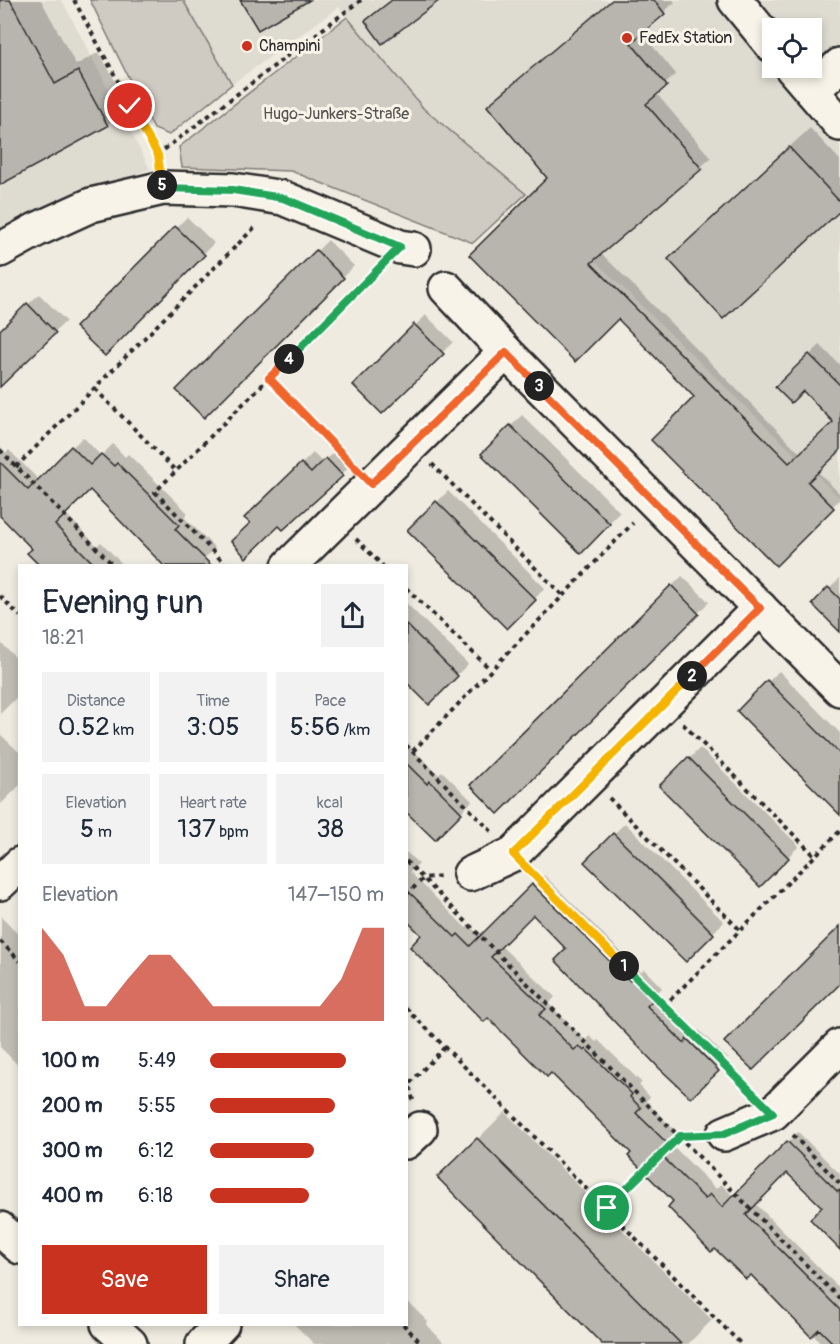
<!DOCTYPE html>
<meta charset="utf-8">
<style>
body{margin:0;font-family:Pangolin,sans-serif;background:#f2f2f3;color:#1f2937;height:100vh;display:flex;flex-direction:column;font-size:22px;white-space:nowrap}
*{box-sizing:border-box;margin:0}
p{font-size:20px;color:#747a83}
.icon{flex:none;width:33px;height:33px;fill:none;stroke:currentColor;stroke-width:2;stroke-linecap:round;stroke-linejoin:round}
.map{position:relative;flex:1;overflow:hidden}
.drawer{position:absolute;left:18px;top:564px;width:390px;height:762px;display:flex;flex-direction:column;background:#fff;border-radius:0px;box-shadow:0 3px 9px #0003}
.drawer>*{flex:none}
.buttons{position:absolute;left:762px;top:18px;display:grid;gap:12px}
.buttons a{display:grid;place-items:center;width:60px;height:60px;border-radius:0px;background:#fff;box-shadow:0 3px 9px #0003;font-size:30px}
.pin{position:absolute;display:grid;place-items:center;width:51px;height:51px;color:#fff;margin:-26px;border:3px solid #fff;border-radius:50%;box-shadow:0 2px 6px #0007}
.km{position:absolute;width:30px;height:30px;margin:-15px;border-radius:50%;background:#222;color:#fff;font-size:16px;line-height:30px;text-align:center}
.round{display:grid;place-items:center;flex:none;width:63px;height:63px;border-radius:0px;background:#f2f2f3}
.head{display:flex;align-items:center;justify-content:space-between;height:102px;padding:0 24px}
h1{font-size:33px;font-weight:600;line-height:45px}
.stats{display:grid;grid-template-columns:repeat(3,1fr);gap:9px;height:102px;padding:6px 24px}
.stats div{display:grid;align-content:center;border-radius:0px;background:#f2f2f3;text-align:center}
.stats b{font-size:26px;font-weight:600}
.stats small{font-size:16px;font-weight:400}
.stats p{font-size:16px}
.chart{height:168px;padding:12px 24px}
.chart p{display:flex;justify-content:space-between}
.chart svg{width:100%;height:108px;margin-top:6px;fill:#c8321e;opacity:.7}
.cta{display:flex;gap:12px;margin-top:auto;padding:12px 24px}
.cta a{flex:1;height:69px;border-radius:0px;background:#c8321e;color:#fff;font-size:24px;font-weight:600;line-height:69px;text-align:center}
.cta a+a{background:#f2f2f3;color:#1f2937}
ul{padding:0 24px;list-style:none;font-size:20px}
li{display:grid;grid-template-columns:96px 72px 1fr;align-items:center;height:45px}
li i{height:15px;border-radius:8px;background:#c8321e}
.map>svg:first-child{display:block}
.built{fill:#dedbd1;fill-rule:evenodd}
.green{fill:#cfcbc2;stroke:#7d7b76;stroke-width:1.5}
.shadow{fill:#0003}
.building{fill:#b8b5ae;stroke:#2b2b2b;stroke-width:1.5}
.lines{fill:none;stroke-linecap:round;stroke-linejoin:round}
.minor-casing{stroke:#2b2b2b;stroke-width:38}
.major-casing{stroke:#2b2b2b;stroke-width:38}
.path{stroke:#2b2b2b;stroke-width:4;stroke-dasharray:4.5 4.5;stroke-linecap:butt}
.minor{stroke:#f7f3e8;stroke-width:33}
.major{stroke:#f7f3e8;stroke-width:33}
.split-1-casing{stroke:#fff;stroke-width:12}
.split-2-casing{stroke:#fff;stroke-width:12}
.split-3-casing{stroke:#fff;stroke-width:12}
.split-4-casing{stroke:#fff;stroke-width:12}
.split-5-casing{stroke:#fff;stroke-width:12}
.split-6-casing{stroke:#fff;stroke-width:12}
.split-1{stroke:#22a559;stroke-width:8}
.split-2{stroke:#f5b400;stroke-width:8}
.split-3{stroke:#f0652b;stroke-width:8}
.split-4{stroke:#f0652b;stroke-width:8}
.split-5{stroke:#22a559;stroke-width:8}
.split-6{stroke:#f5b400;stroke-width:8}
.poi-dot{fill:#c8321e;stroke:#f7f3e8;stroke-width:2}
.labels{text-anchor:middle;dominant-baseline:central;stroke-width:6;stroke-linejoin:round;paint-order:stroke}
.poi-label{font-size:16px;fill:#2b2b2b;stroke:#f7f3e8;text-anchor:start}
.park-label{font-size:16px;fill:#545351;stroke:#f7f3e8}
</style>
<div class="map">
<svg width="840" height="1344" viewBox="0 0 840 1344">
<rect width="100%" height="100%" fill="#efebe0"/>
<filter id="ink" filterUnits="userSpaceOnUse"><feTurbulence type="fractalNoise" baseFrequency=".0167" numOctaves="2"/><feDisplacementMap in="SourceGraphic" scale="12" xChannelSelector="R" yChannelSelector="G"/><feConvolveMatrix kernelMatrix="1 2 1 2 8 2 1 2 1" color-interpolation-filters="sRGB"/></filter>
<g filter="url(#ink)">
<g class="built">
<polygon points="0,0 62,0 150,169 92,188 0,231"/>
<path d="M 183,0 L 840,0 L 840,498 L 526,194 L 424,109 L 339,7 L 232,84 ZM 772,28 L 812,28 L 812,68 L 772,68 Z"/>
</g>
<g class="green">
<polygon points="90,0 183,0 232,84 169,135 154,129"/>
<polygon points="347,17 424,109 526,194 473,243 291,171 182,167 179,147"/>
</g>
<g class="shadow">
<polygon points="0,0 41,0 76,65 99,52 128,104 107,125 0,183"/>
<polygon points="612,0 673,0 675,2 641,32 676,74 656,93 711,158 601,253 801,454 835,421 803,389 777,387 820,345 840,365 840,449 817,471 840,494 840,499 776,564 696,397 618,317 575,360 549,178"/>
<polygon points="810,128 840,160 840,209 691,238"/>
<polygon points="187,217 214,243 105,354 78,327"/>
<polygon points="328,240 354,266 204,416 178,390"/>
<polygon points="39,294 66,321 0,385 0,332"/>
<polygon points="426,315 453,342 382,412 355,385"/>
<polygon points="522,415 620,512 581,551 483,454"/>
<polygon points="83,437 101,456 113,444 125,457 128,454 188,513 184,517 215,548 197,566 90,488 65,513 97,546 101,542 124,566 42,566 34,549 0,515 0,446 6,453 9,450 39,480"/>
<polygon points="338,448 352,464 317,499 279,524 251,523 246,518 313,453 323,463"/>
<polygon points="448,491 545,588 507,627 409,530"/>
<polygon points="682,576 709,602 498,811 472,785"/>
<polygon points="840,578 840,629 814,604"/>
<polygon points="406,603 468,664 429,703 406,680"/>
<polygon points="0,642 20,662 20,694 0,714"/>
<polygon points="779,671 840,733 840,806 739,711"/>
<polygon points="0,734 20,753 20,785 0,805"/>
<polygon points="406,743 439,775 442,771 472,801 435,838 406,810"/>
<polygon points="700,748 799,846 760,885 661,786"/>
<polygon points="625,823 724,922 685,960 586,862"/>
<polygon points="406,852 419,864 410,872 466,928 469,925 481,937 544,875 641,972 644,969 662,988 656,994 695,1033 699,1030 728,1059 691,1096 568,949 533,913 501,946 555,997 549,1004 586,1041 590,1036 596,1042 598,1040 642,1083 639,1085 650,1097 646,1101 676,1132 668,1141 716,1189 721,1184 734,1197 798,1132 840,1174 840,1249 824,1207 787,1171 755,1203 840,1289 840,1344 822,1344 751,1272 675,1201 633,1153 406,918"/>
<polygon points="1,917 20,936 20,1067 0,1047"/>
<polygon points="505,1112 712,1320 688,1344 604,1344 439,1177"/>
<polygon points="406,1300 428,1322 426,1324 445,1344 314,1344 294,1324 406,1324"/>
</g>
<g class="building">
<polygon points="0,0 10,0 55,84 78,71 108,126 0,185"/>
<polygon points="240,0 310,0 258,30"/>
<polygon points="392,0 440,0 382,44 365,21"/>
<polygon points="612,0 654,0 665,14 631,43 667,86 646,104 702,169 591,263 789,463 833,422 803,391 791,403 775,387 809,354 840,385 840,451 808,482 834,508 776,566 651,440 694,397 618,319 575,362 469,255 547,178 487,106"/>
<polygon points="789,147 840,202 840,211 723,319 668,259"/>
<polygon points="175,226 205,255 105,356 75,327"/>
<polygon points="316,250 344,278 204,418 176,390"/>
<polygon points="27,303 56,333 0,387 0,330"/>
<polygon points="414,324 444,354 382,414 353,385"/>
<polygon points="510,425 610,524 581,554 481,454"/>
<polygon points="71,446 90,465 101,454 114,466 117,463 179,525 175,529 212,566 164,566 90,490 55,525 96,566 40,566 27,553 32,549 0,516 0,462 28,490"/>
<polygon points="326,458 343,476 283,530 279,526 246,558 231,541 250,523 244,518 301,463 311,473"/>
<polygon points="436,501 536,600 507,629 407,530"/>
<polygon points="671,585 699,614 498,814 470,785"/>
<polygon points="828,587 840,599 840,632 812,604"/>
<polygon points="406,624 458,676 429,705 406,682"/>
<polygon points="767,680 840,754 840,815 737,711"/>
<polygon points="688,757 789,858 760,887 659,786"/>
<polygon points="406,763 427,784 430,781 462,813 435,840 406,812"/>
<polygon points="613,833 714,934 686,962 584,862"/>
<polygon points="532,884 630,981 633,979 653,1000 647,1006 684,1043 687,1039 719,1071 691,1098 659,1068 555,960 566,949 533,915 491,957 546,1009 539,1015 574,1050 579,1046 584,1051 586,1049 632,1094 630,1097 641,1108 636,1113 667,1143 658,1152 705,1199 710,1194 722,1207 787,1141 838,1192 840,1190 840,1250 810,1219 822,1207 787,1173 746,1215 840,1310 840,1344 834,1344 819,1329 811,1337 751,1275 746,1279 715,1249 711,1252 668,1207 673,1201 628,1156 631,1153 551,1073 547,1077 488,1018 484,1022 410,947 421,935 406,920 406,889 455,937 458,934 470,946"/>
<polygon points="840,926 840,984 753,1070 724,1042"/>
<polygon points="477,1138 610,1272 681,1344 602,1344 437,1177"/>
</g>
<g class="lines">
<g class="minor-casing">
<g id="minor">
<polyline points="735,0 772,45"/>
<polyline points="792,68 840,124"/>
<polyline points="812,91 840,65"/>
<polyline points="0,250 36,230 91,205 163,188 233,190 283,198 400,247 414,249"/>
<polyline points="446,288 506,352 840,689"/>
<polyline points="289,566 506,352"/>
<polyline points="470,874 513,854 760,608"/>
<polyline points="0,883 20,864"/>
<polyline points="724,1134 773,1113 840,1046"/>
<polyline points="406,1142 420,1129"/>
<polyline points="203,1344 222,1324"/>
</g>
</g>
<g class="major-casing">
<g id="major">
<polyline points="0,1229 20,1247"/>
<polyline points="108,1324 130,1344"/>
</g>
</g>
<g class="path">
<polyline points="74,0 158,155"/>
<polyline points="157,155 361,0"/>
<polyline points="269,378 352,464"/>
<polyline points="95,389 176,471"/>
<polyline points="0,450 114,566"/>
<polyline points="432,464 563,596"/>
<polyline points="16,467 257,225"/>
<polyline points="356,539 383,566"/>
<polyline points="227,566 155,492 378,269"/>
<polyline points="406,588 490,669"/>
<polyline points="0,596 20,616"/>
<polyline points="683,724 815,856"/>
<polyline points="406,745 492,832"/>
<polyline points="413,751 633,523"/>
<polyline points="609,798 740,930"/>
<polyline points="406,861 840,1299"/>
<polyline points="533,873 664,1006 750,1091"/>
<polyline points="406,895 424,878 442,876"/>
<polyline points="0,941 20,961"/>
<polyline points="664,1006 840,831"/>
<polyline points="406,1008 741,1344"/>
<polyline points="413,1100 409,1084 445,1047"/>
<polyline points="793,1135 840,1184"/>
<polyline points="607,1208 680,1136 696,1135"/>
<polyline points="403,1324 422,1344"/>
</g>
<use href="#minor" class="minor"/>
<use href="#major" class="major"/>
</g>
</g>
<g class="lines" filter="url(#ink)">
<g class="split-1-casing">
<polyline id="split-1" points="607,1208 680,1136 724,1134 773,1113 624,966"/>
</g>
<g class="split-2-casing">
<polyline id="split-2" points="624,966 513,854 692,676"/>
</g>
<g class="split-3-casing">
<polyline id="split-3" points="539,386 760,608 692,676"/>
</g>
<g class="split-4-casing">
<polyline id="split-4" points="289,359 269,378 371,484 506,352 539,386"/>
</g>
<g class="split-5-casing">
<polyline id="split-5" points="162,185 163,188 233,190 283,198 400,247 289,359"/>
</g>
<g class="split-6-casing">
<polyline id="split-6" points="130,106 158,155 162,185"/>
</g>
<use href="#split-1" class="split-1"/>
<use href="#split-2" class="split-2"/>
<use href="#split-3" class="split-3"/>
<use href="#split-4" class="split-4"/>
<use href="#split-5" class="split-5"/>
<use href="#split-6" class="split-6"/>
</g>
<g class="poi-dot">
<circle cx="627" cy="38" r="6"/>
<circle cx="247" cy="46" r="6"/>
</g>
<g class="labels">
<g class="poi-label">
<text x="639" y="38">FedEx Station</text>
<text x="259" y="46">Champini</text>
</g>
<g class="park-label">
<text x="336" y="114">Hugo-Junkers-Straße</text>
</g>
</g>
</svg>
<div class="buttons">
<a><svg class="icon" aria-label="locate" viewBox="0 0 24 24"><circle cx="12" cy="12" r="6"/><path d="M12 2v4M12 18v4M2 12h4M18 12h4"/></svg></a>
</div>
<div class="pin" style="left:607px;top:1208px;background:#1e9e55"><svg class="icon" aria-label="arrive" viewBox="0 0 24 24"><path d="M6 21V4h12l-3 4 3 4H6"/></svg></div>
<div class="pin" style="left:130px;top:106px;background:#d93025"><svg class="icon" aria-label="check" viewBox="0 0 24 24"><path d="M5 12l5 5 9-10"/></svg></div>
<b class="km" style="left:624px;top:966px">1</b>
<b class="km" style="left:692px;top:676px">2</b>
<b class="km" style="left:539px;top:386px">3</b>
<b class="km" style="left:289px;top:359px">4</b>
<b class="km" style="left:162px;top:185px">5</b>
<section class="drawer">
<div class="head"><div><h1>Evening run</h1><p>18:21</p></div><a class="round"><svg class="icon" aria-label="share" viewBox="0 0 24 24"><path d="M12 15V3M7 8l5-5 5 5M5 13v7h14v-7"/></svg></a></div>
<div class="stats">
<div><p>Distance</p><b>0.52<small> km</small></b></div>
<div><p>Time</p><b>3:05</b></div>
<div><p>Pace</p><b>5:56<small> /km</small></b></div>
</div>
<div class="stats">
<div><p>Elevation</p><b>5<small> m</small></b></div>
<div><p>Heart rate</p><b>137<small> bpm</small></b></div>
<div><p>kcal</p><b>38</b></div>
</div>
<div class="chart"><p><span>Elevation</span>147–150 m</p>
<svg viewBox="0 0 160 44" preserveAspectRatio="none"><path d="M0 44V6L10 17L20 38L30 38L40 27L50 17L60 17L70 27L80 38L90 38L100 38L110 38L120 38L130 38L140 27L150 6L160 6V44z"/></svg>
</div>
<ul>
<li><b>100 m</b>5:49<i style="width:78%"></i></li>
<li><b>200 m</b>5:55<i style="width:72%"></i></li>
<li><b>300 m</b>6:12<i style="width:60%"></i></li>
<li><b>400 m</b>6:18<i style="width:57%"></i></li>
</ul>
<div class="cta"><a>Save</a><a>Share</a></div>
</section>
</div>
